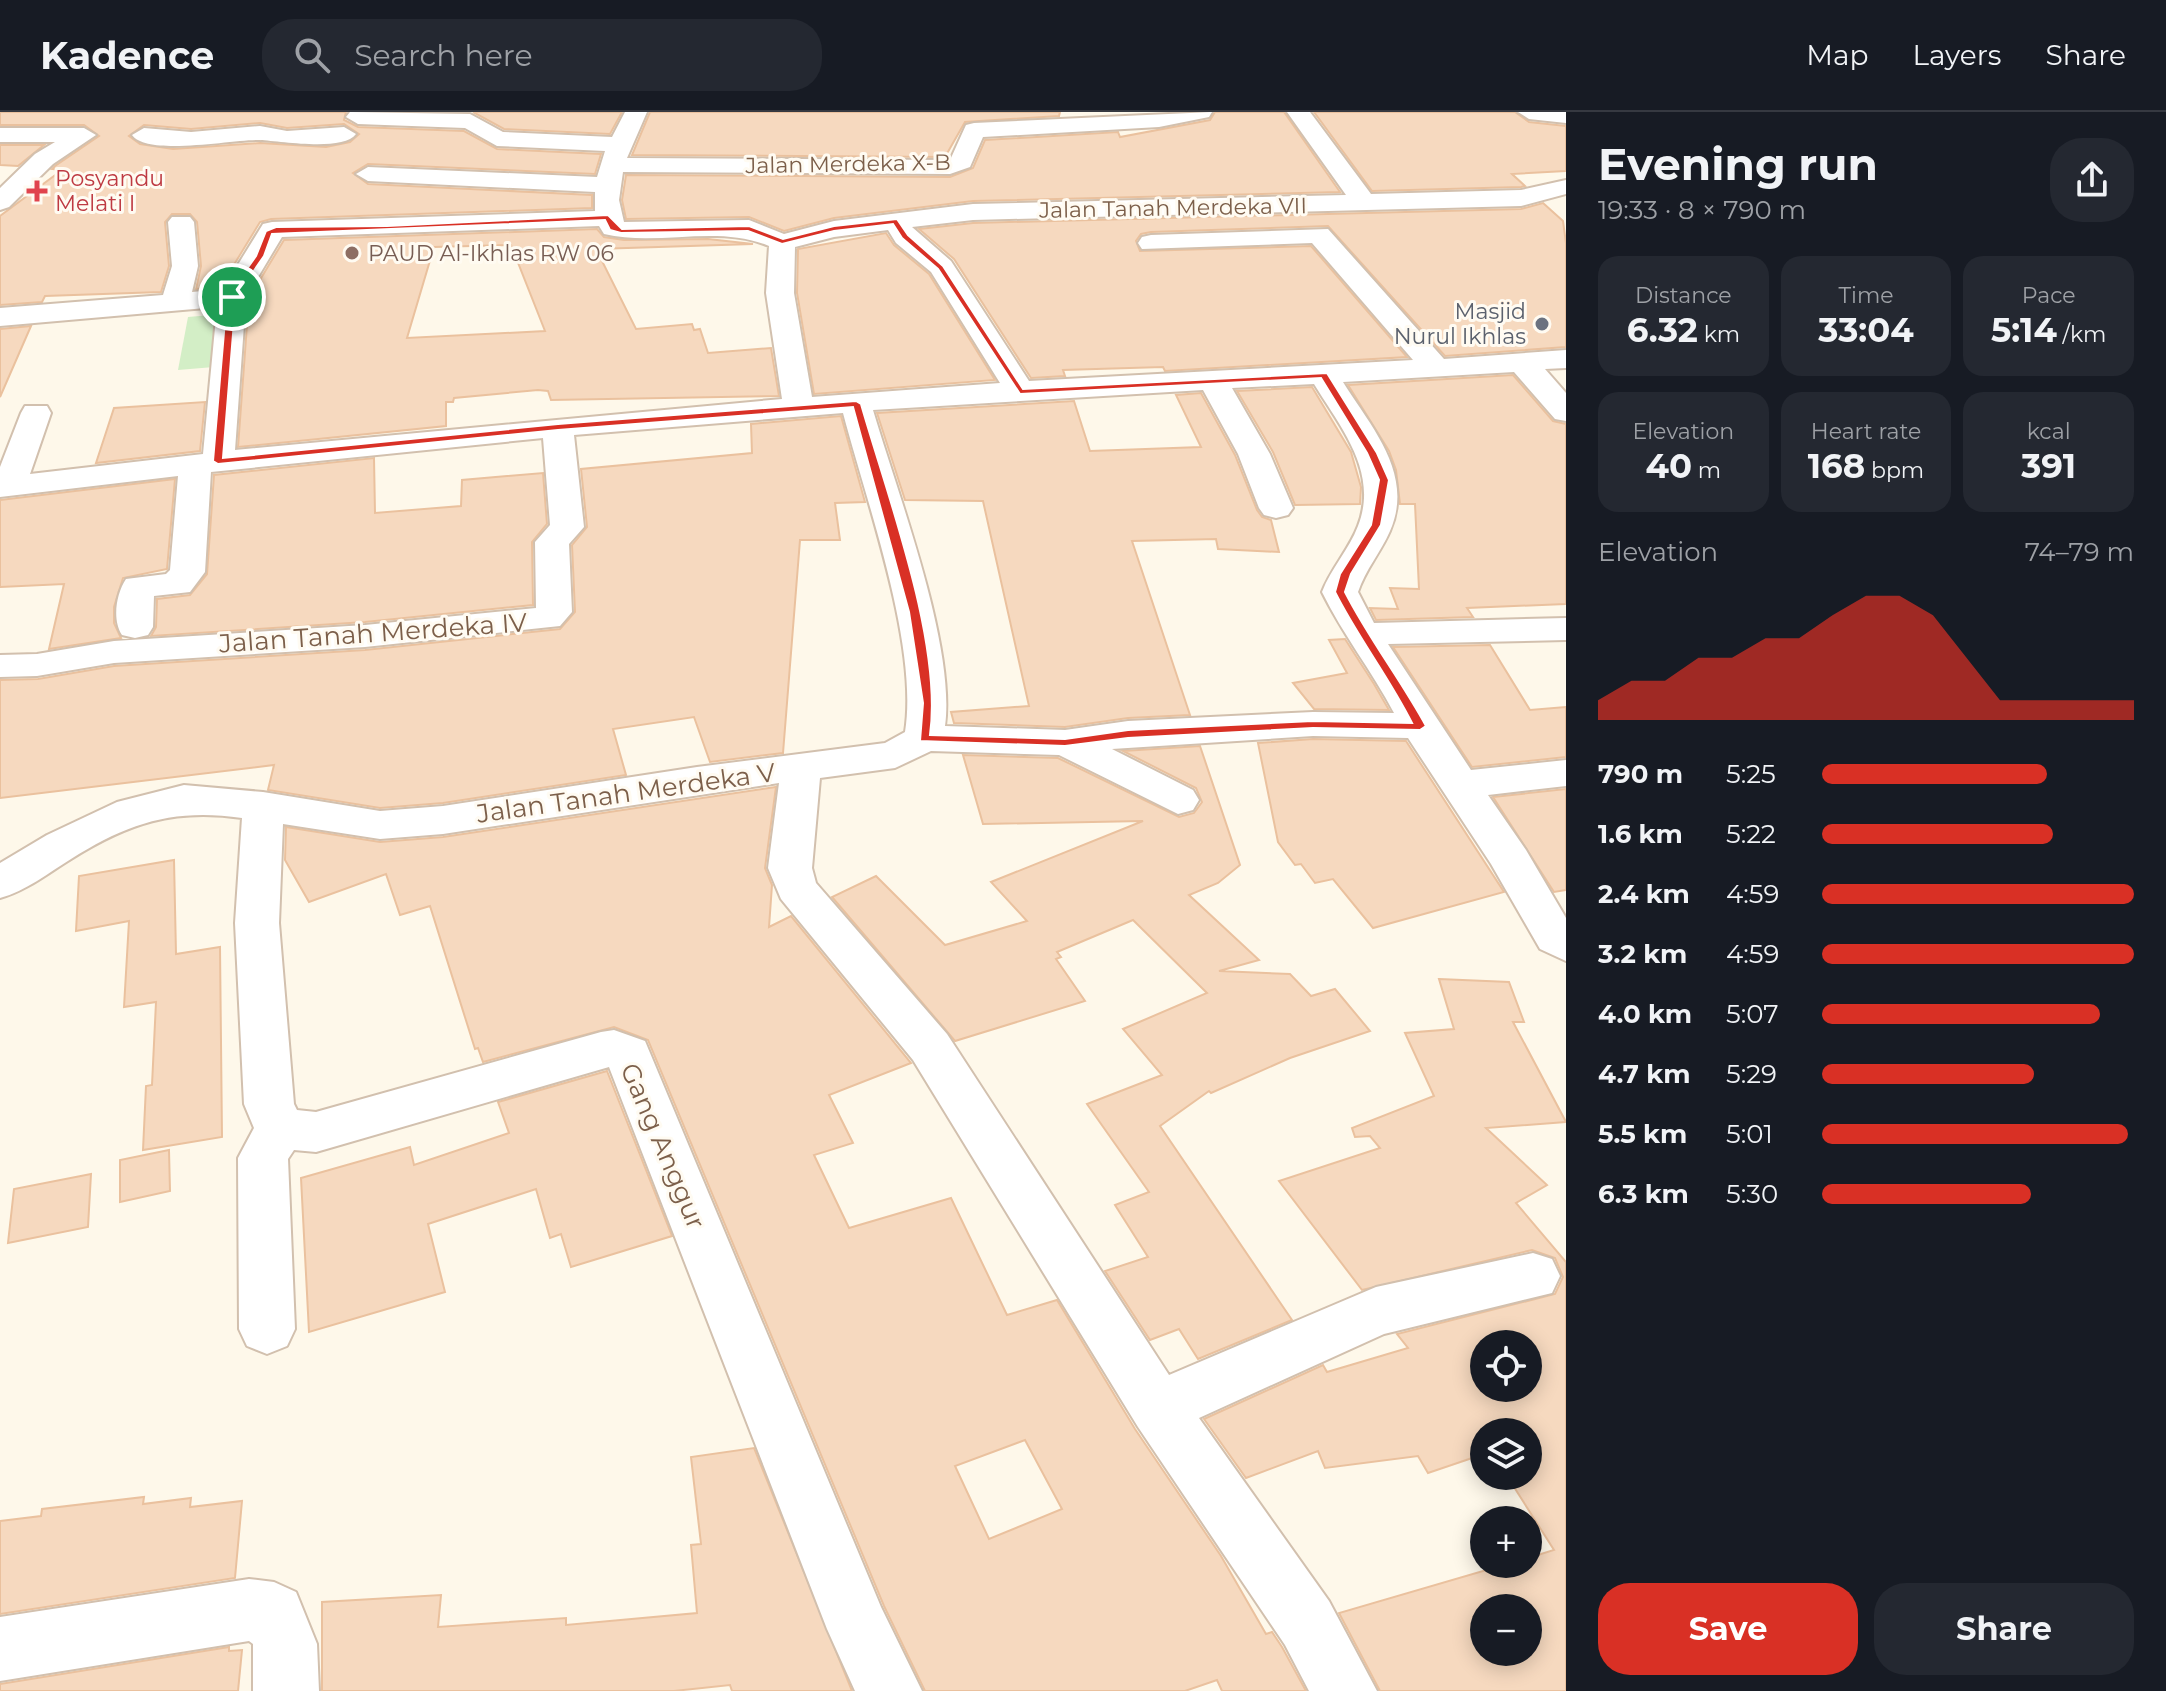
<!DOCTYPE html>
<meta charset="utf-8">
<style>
body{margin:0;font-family:Montserrat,sans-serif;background:#242831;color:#f1f3f6;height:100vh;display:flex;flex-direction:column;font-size:30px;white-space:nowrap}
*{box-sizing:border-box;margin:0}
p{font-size:26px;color:#9ea1a6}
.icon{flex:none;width:44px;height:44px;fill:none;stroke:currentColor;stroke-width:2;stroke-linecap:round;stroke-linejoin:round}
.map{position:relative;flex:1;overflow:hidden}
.details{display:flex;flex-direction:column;background:#171b24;width:600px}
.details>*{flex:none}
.tools{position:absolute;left:1470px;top:1218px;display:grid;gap:16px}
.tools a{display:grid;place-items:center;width:72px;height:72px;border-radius:50%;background:#171b24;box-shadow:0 4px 20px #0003;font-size:40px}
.pin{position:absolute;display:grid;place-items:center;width:68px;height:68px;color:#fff;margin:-34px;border:4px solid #fff;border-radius:50%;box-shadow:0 2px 8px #0007}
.round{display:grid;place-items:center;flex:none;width:84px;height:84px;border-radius:32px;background:#242831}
.headline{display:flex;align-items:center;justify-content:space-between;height:136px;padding:0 32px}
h1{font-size:44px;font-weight:700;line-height:60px}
.stats{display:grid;grid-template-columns:repeat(3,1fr);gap:12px;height:136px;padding:8px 32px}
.stats div{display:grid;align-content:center;border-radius:20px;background:#242831;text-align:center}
.stats b{font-size:34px;font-weight:700}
.stats small{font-size:22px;font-weight:400}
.stats p{font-size:22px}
.chart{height:224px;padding:16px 32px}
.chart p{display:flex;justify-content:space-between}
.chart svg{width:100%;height:144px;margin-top:8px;fill:#d93025;opacity:.7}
.button{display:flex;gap:16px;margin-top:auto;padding:16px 32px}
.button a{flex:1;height:92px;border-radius:32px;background:#d93025;color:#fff;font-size:32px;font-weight:700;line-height:92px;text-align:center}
.button a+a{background:#242831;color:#f1f3f6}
ul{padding:0 32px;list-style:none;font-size:26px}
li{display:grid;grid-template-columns:128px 96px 1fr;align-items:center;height:60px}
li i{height:20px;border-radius:10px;background:#d93025}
header{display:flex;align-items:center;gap:48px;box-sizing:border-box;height:112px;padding:0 40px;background:#171b24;border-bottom:2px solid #363941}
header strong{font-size:38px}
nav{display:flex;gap:44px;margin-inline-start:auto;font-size:28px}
.search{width:560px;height:72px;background:#242831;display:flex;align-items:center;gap:20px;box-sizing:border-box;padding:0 28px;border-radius:32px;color:#9ea1a6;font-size:30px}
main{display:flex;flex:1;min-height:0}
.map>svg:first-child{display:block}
.green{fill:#d3eec6}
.building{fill:#f6d9bf;stroke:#eac19e;stroke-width:2;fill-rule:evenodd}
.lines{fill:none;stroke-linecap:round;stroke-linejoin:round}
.minor-casing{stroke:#d2c0ae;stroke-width:4}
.minor{fill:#fff;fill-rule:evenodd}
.route{fill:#d93025;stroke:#fff;stroke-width:2;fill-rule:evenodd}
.health-dot{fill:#e0444e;stroke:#fffbf2;stroke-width:3}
.education-dot{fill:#8d6e63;stroke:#fffbf2;stroke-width:3}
.worship-dot{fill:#6b7280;stroke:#fffbf2;stroke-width:3}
.labels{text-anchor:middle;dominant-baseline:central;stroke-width:6;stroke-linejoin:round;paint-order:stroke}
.far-street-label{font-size:22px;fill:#7c5f4a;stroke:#fffbf2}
.far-health-label{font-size:22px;fill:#be3a42;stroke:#fffbf2;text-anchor:start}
.far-education-label{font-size:22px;fill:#785e54;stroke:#fffbf2;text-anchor:start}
.far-worship-label{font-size:22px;fill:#5b616d;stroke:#fffbf2;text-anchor:end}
.street-label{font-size:26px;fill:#7c5f4a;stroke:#fffbf2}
</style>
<header>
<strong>Kadence</strong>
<div class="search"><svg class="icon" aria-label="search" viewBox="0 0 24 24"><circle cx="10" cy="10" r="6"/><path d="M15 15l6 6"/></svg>Search here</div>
<nav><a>Map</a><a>Layers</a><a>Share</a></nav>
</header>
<main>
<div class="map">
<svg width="1566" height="1579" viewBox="0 0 1566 1579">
<rect width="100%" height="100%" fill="#fef8ea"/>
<polygon class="green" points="222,202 214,255 178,258 188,205"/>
<g class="building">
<path d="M 0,0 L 346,0 L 344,8 L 358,15 L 464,19 L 497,37 L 601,42 L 595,62 L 368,52 L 353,61 L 368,72 L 592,83 L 592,96 L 271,107 L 260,110 L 221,174 L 196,177 L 201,154 L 197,110 L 190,102 L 172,102 L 165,110 L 169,154 L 161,180 L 45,184 L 42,190 L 0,193 L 0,104 L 62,58 L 52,57 L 55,54 L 99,24 L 84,13 L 0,13 ZM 260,11 L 287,16 L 344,12 L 359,22 L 350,30 L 326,35 L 260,31 L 173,37 L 140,32 L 129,24 L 144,13 L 191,17 Z"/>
<polygon points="473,0 622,0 610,22 504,17"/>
<polygon points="650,0 1060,0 1059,4 965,10 945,45 632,43"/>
<polygon points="1215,0 1284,0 1340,80 973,89 834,106 784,119 749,105 626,107 622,88 626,63 950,65 973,56 985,28 1118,20 1120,25 1210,8"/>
<polygon points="1314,0 1515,0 1529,10 1566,14 1566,59 1512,62 1525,74 1521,75 1372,79"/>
<polygon points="0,33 44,33 18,54 0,53"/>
<polygon points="1543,91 1563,109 1566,131 1566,235 1445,244 1328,114 1151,120 1141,122 1136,129 1140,139 1311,134 1407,245 1165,259 1163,255 1063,258 1065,264 1031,266 954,147 919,117 973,111 1521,97"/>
<path d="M 597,117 L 604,125 L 624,128 L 708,127 L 753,132 L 596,137 L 636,217 L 692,212 L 694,218 L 700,217 L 708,241 L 771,236 L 779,284 L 551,288 L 548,279 L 538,278 L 454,286 L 453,290 L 446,290 L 446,314 L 238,335 L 249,186 L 284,128 ZM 511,133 L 545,219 L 407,226 L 434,135 Z"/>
<polygon points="886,121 894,133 929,162 995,268 814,282 797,181 798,137"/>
<polygon points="31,214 0,285 0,217"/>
<polygon points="1513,263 1553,309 1566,312 1566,492 1467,496 1473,505 1376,508 1370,496 1398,497 1390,476 1419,477 1415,392 1400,392 1396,358 1389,339 1348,273"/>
<polygon points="1312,275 1351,340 1361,375 1360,392 1295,393 1273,340 1237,279"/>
<polygon points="1201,281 1235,343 1257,398 1262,405 1271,408 1279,440 1218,437 1216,427 1132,429 1190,603 1128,606 1065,615 954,611 951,600 1029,594 983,389 905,388 877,301 1074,289 1090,339 1201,335 1176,283"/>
<polygon points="205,290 200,339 96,351 114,296"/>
<polygon points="841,304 865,390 835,391 840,428 800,428 783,641 710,650 694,605 613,617 626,663 443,691 380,696 268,678 274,653 0,686 0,568 38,567 114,554 365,538 560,517 575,500 572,433 587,415 581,357 752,341 751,312"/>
<polygon points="374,346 375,401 461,394 462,368 543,361 547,412 532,430 533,493 365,510 151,524 156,515 157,487 190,483 207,462 214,363"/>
<polygon points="175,367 167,457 123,466 114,495 114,511 121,526 49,537 64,472 0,475 0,388"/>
<polygon points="1345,527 1374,572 1389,598 1314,597 1293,571 1347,561 1329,528"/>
<polygon points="1490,533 1530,598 1566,595 1566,645 1472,655 1393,535"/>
<polygon points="1313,627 1406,629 1504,780 1373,816 1333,767 1315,771 1301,752 1295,753 1278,730 1258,631"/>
<polygon points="1200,634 1240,753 1218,771 1189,783 1259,848 1219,859 1290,862 1311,884 1335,877 1370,919 1290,946 1211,981 1209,979 1160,1014 1292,1208 1198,1247 1179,1217 1150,1228 1105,1159 1148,1145 1115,1093 1149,1080 1087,992 1162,963 1123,917 1207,881 1133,808 1057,840 1061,845 1056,847 1085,889 955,929 832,785 876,764 945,833 1027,809 991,770 1143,709 983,712 963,643 1058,646 1179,705 1194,701 1202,690 1196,676 1123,639"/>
<path d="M 776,675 L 765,756 L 772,773 L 769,815 L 791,804 L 911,951 L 829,983 L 853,1031 L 814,1043 L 849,1116 L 951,1086 L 1007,1203 L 1057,1188 L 1135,1317 L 1221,1444 L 1266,1522 L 1272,1520 L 1282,1535 L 1306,1579 L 1222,1579 L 1217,1568 L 1185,1579 L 925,1579 L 884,1494 L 648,928 L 614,915 L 483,950 L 478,936 L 475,937 L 430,794 L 400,803 L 386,762 L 309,790 L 285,748 L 286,715 L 380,730 L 443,725 ZM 1025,1328 L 1062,1397 L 989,1427 L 955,1354 Z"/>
<polygon points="1566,677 1566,778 1554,780 1493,685"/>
<polygon points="174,748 176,842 220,835 222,1025 143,1038 146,974 152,973 156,890 124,895 129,809 76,819 79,764"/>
<path d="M 1439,867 L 1509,870 L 1524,910 L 1513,910 L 1566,1010 L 1486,1016 L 1547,1073 L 1516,1091 L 1566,1150 L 1566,1579 L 1380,1579 L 1339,1501 L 1507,1452 L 1528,1452 L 1528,1446 L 1554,1438 L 1507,1364 L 1528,1364 L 1528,1320 L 1484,1320 L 1484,1342 L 1428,1361 L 1418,1344 L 1325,1356 L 1318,1339 L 1246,1366 L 1204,1307 L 1323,1253 L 1327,1260 L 1408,1236 L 1397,1222 L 1555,1182 L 1563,1165 L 1555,1146 L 1532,1138 L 1362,1178 L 1279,1069 L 1380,1036 L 1370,1024 L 1355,1025 L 1352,1016 L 1434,984 L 1405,921 L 1454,917 ZM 1484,1232 L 1528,1232 L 1528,1276 L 1484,1276 ZM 1484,1496 L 1528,1496 L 1528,1540 L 1484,1540 Z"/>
<polygon points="607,959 672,1124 571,1155 561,1122 550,1126 536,1077 428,1112 445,1180 309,1220 301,1066 410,1035 414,1053 509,1021 498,990"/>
<polygon points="169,1038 170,1079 120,1090 120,1048"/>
<polygon points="91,1062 88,1115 8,1131 14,1077"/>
<polygon points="754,1336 852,1579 732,1579 730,1573 674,1579 322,1579 322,1490 441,1483 438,1515 566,1506 566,1513 697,1501 691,1433 701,1432 691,1345"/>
<polygon points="144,1385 143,1392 191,1386 190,1395 242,1389 235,1466 0,1502 0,1409 41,1404 42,1397"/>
<polygon points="229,1535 229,1539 242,1538 238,1579 0,1579 0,1572"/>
</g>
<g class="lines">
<g class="minor-casing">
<g id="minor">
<path d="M 350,0 L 470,2 L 503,20 L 612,25 L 625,0 L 647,0 L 627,46 L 946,48 L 951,46 L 966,13 L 974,11 L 1212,0 L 1209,5 L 1159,15 L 983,25 L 970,55 L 950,62 L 623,60 L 619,88 L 624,110 L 749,108 L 784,122 L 834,109 L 973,92 L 1346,83 L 1287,0 L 1310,0 L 1371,82 L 1521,78 L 1566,68 L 1566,82 L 1521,94 L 973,108 L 912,115 L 951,149 L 1029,269 L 1413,248 L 1312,131 L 1142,137 L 1138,131 L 1142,125 L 1151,123 L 1328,117 L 1444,247 L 1566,238 L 1566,256 L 1545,257 L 1566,281 L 1566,309 L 1555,307 L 1514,260 L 1343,270 C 1371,315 1415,362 1390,419 C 1381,440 1365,458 1358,480 L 1374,511 L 1566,506 L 1566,528 L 1388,532 L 1471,658 L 1566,648 L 1566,674 L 1488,683 L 1526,738 L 1566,806 L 1566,849 L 1540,837 L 1491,752 L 1408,626 L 1313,624 L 1112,637 L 1193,678 L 1199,688 L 1193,698 L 1178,702 L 1059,643 L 931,639 L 895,656 L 820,666 L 812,756 L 816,771 L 947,922 L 1169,1263 L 1376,1175 L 1533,1141 L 1552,1147 L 1560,1164 L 1552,1181 L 1384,1222 L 1199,1306 L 1329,1489 L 1377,1579 L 1309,1579 L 1285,1533 L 1138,1315 L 913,948 L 781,787 L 768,756 L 779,671 L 443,722 L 380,727 L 283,712 L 279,811 L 294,992 L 297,998 L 316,1000 L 601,920 L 614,918 L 645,929 L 881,1495 L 922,1579 L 855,1579 L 827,1517 L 609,955 L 316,1040 L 294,1038 L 288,1047 L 295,1217 L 287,1234 L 267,1242 L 247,1234 L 239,1217 L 238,1046 L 254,1016 L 244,992 L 235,811 L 242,706 C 174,696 128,711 71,747 C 48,761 26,779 0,786 L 0,751 L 47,723 L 117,690 L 184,673 L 263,680 L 380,699 L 443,694 L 697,655 L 885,631 L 905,620 C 919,534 866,388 843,301 L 574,323 L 584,415 L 569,432 L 572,500 L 560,514 L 365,535 L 114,551 L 37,564 L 0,565 L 0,543 L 37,542 L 114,529 L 365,513 L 536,496 L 535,430 L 550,413 L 543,326 L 211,360 L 205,460 L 190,480 L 154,484 L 153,515 L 148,523 L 135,526 L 122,523 C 112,508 116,482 126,467 L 166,462 L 170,458 L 178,364 L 0,385 L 0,355 L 21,301 L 25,294 L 47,294 L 51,301 L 30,362 L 203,342 L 217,195 L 0,214 L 0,196 L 163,183 L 172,154 L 168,110 L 172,105 L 190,105 L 194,110 L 198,154 L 192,180 L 223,177 L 263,112 L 272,110 L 595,99 L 595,80 L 368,69 L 356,62 L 368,55 L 597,65 L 605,39 L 497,34 L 465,16 L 358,12 L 346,5 ZM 599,114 L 604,122 C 658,135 717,112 769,134 L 766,181 L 782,287 L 235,338 L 246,185 L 282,125 ZM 888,118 L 896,131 L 931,160 L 1000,271 L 812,285 L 794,181 L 795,135 L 834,125 ZM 1314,272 C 1341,316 1379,360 1358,414 C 1349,438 1331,456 1322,480 C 1343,523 1372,559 1394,601 L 1313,600 L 1128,609 L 1065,618 L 945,614 C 956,534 897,380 873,298 L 1203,278 L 1238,342 L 1259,396 L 1264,403 L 1276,406 L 1288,403 L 1293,396 L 1270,342 L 1232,276 Z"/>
<polygon points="1518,0 1566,0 1566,11 1529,7"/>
<path d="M 260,14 L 287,19 L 344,15 L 356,22 C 343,40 280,29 260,28 C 234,27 148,45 132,23 L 144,16 L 191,20 Z"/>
<polygon points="0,16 84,16 96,23 53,52 9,95 0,98 0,76 35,42 55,30 0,30"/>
<polygon points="249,1467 274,1470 296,1480 317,1532 319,1579 253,1579 253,1532 249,1529 0,1569 0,1505"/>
</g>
</g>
<use href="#minor" class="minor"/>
</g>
<path class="route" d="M 608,103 L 622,117 L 749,114 L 783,127 L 834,114 L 897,107 L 908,123 L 943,154 L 1023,277 L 1327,261 L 1377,341 L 1389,368 L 1381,413 L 1351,462 L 1345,480 C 1369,527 1401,568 1426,614 L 1420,618 L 1313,616 L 1128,626 L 1065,634 L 920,629 L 923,591 L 909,500 L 853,295 L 558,318 L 218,352 L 213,349 L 227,185 L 256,144 L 266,119 L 276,115 L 387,114 ZM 605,108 L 610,118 L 621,121 L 748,119 L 782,132 L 834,119 L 893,112 L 902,126 L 938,157 L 1020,282 L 1321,266 L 1367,341 L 1379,368 L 1371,413 L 1340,462 L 1335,480 C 1358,526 1389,565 1412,611 L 1313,609 L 1128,618 L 1065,627 L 930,623 C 943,531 887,383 861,292 L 856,289 L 558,312 L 223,346 L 236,185 L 264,144 L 272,122 Z"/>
<path class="health-dot" d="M33 67h8v8h8v8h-8v8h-8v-8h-8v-8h8z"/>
<circle class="education-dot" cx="352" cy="141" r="8"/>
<circle class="worship-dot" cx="1542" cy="212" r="8"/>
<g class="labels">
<g class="far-street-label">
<text transform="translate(848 52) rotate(-1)">Jalan Merdeka X-B</text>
<text transform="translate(1173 96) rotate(-1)">Jalan Tanah Merdeka VII</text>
</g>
<g class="far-health-label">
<text x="55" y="66">Posyandu<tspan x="55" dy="25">Melati I</tspan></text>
</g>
<g class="far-education-label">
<text x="368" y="141">PAUD Al-Ikhlas RW 06</text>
</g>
<g class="far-worship-label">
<text x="1526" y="199">Masjid<tspan x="1526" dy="25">Nurul Ikhlas</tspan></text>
</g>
<g class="street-label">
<text transform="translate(373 521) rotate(-4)">Jalan Tanah Merdeka IV</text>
<text transform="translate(626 681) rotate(-8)">Jalan Tanah Merdeka V</text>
<text transform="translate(663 1034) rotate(67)">Gang Anggur</text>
</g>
</g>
</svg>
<div class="tools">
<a><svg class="icon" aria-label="locate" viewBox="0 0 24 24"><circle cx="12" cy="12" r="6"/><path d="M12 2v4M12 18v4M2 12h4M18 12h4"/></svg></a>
<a><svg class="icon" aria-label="layers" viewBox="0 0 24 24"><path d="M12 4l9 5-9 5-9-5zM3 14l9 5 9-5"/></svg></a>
<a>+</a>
<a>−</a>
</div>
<div class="pin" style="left:232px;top:185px;background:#1e9e55"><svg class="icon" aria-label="arrive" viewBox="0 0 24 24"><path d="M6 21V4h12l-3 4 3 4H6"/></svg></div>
</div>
<section class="details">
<div class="headline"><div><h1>Evening run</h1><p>19:33 · 8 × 790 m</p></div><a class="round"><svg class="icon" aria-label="share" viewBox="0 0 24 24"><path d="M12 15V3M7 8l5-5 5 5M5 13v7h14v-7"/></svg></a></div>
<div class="stats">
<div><p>Distance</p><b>6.32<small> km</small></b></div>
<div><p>Time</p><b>33:04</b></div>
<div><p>Pace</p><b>5:14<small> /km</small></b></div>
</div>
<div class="stats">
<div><p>Elevation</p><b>40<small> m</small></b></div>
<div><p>Heart rate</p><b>168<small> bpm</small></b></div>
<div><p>kcal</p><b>391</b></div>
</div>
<div class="chart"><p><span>Elevation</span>74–79 m</p>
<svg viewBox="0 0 160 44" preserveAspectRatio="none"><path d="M0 44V38L10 32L20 32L30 25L40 25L50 19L60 19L70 12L80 6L90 6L100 12L110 25L120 38L130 38L140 38L150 38L160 38V44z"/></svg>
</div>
<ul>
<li><b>790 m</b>5:25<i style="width:72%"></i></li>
<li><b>1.6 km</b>5:22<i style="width:74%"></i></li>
<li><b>2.4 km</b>4:59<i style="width:100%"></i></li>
<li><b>3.2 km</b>4:59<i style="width:100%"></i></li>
<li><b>4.0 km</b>5:07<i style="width:89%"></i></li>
<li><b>4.7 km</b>5:29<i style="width:68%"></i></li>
<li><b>5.5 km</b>5:01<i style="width:98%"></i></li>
<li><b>6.3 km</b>5:30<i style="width:67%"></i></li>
</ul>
<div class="button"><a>Save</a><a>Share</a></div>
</section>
</main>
